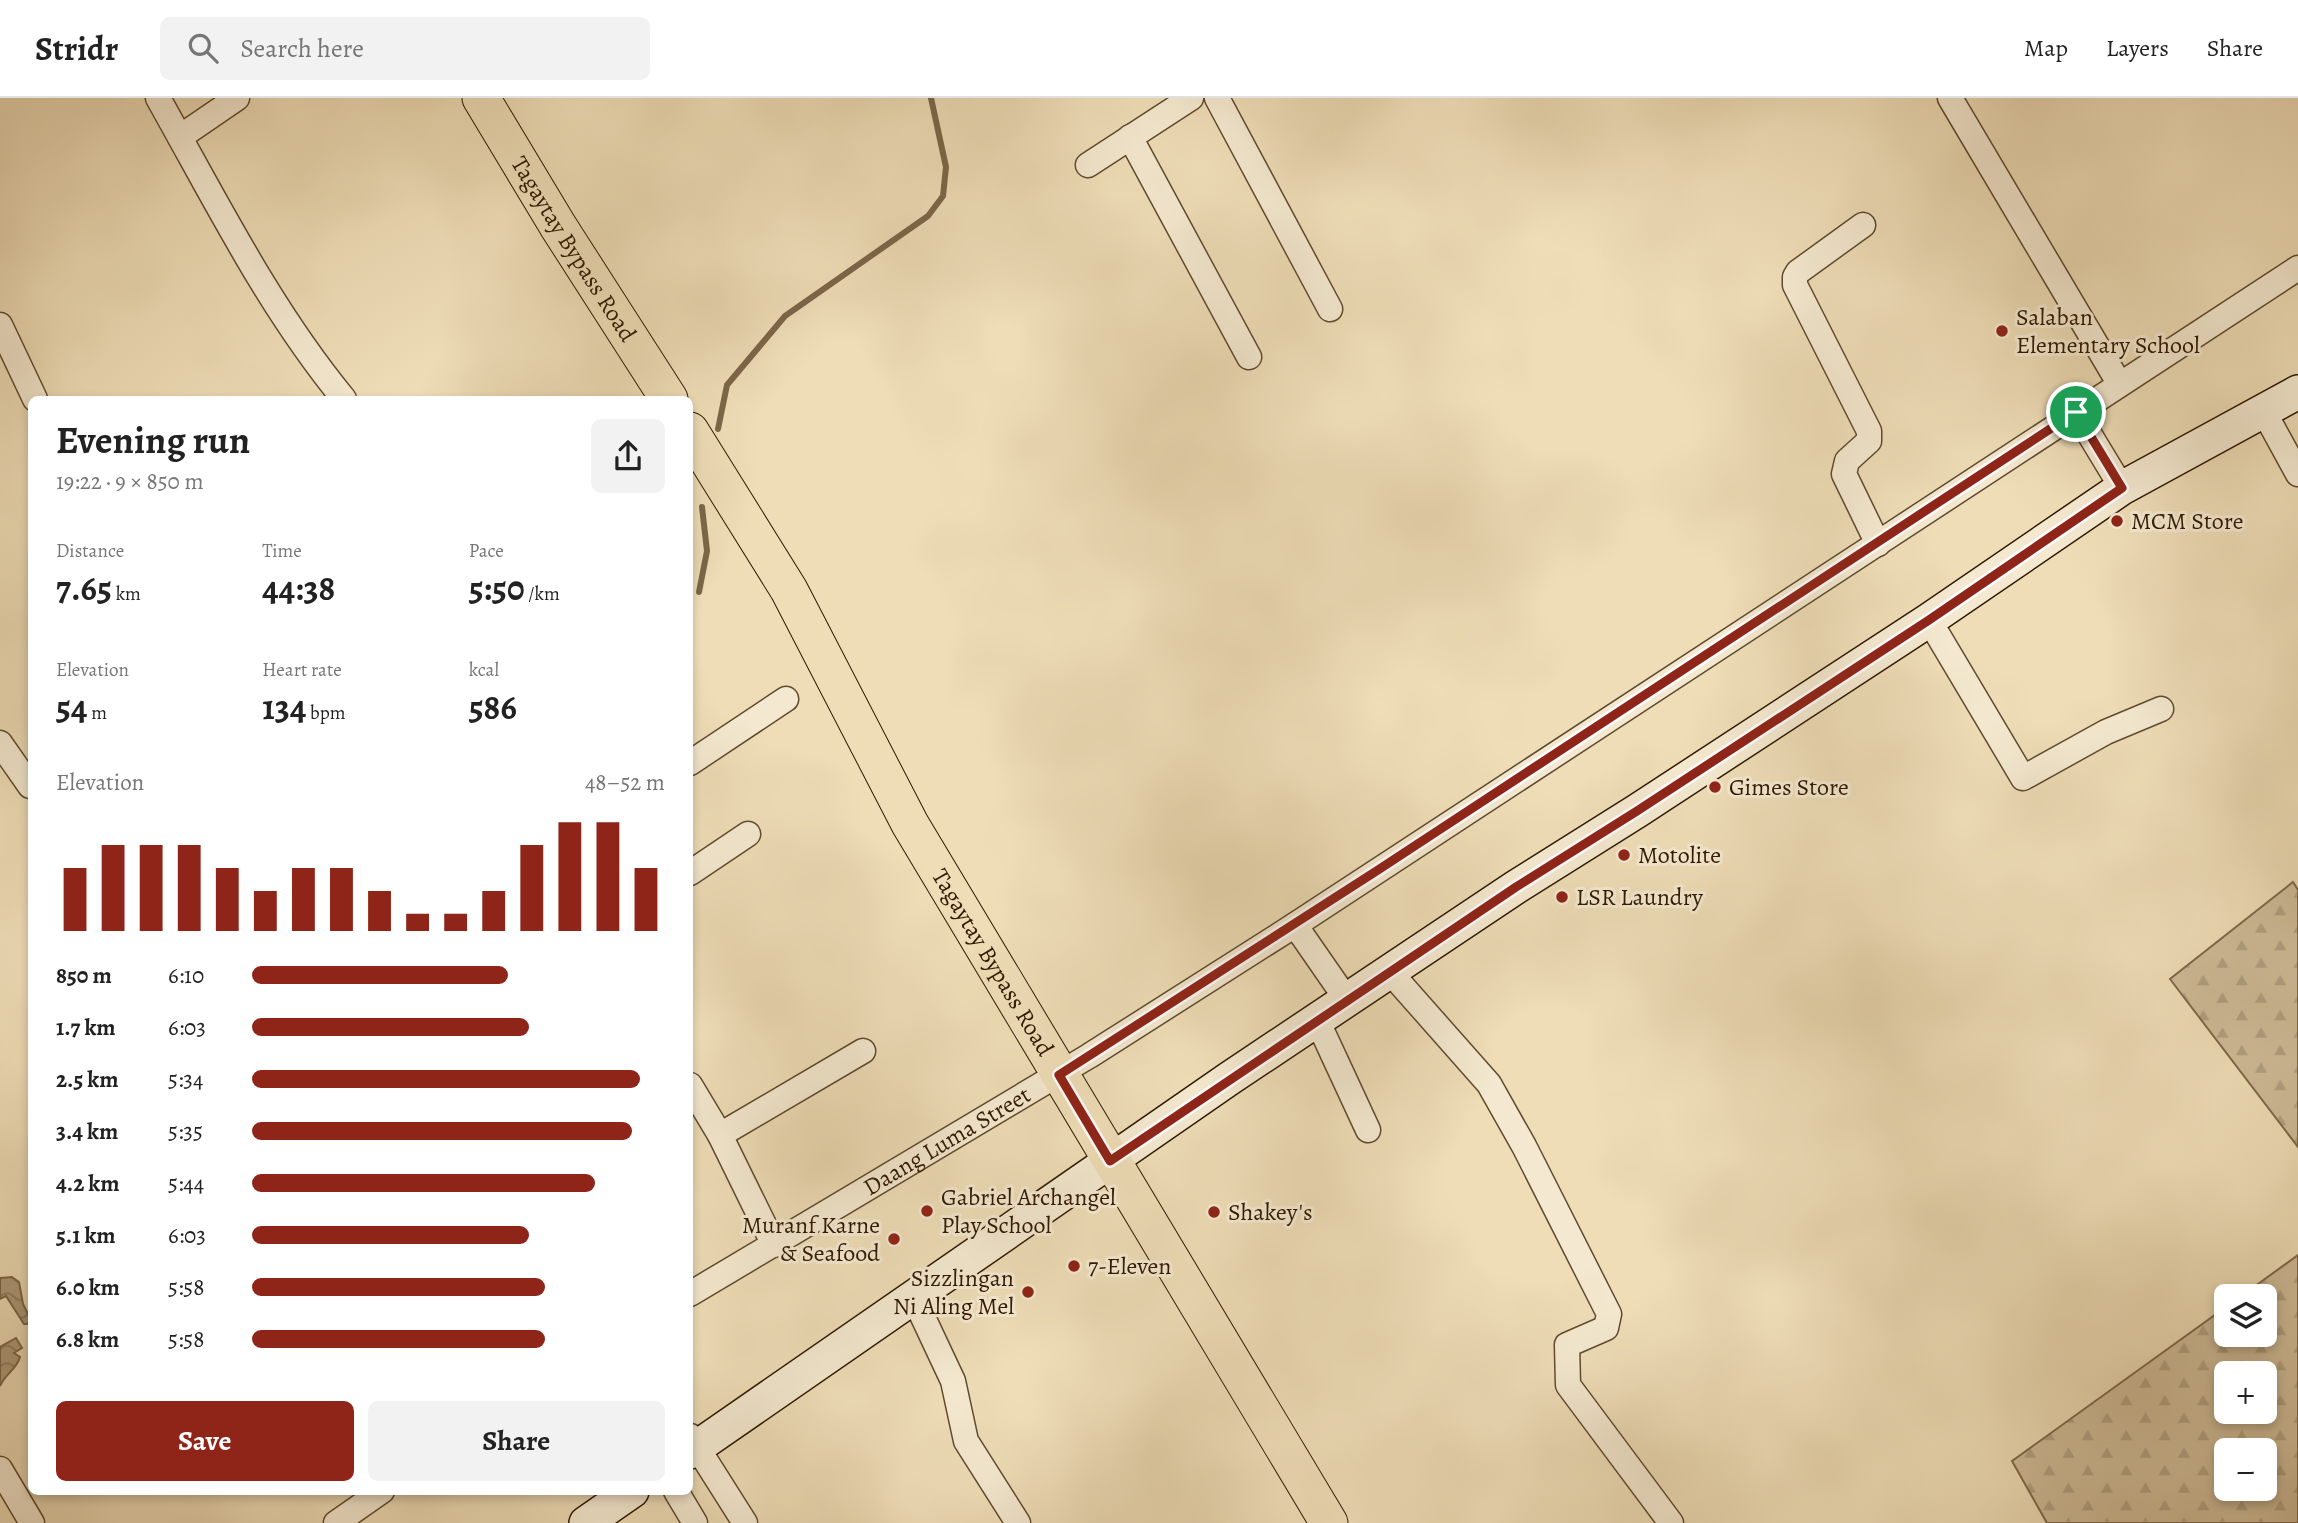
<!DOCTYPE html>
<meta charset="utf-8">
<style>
body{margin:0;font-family:Alegreya,serif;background:#f2f2f2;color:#222;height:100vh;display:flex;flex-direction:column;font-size:26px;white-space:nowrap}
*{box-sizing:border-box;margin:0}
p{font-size:23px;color:#767676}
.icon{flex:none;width:38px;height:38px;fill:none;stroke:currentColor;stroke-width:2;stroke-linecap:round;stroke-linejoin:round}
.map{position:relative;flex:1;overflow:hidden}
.drawer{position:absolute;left:28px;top:298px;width:665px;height:1099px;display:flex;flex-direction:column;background:#fff;border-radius:10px;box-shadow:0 4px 10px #0003}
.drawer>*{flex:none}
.tools{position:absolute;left:2214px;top:1186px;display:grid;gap:14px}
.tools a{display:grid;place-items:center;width:63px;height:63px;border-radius:10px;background:#fff;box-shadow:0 4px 10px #0003;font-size:35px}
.pin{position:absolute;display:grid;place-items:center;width:60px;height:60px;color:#fff;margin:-30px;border:4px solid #fff;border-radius:50%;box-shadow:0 2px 7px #0007}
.round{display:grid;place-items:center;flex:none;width:74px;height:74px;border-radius:10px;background:#f2f2f2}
.head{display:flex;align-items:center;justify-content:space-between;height:119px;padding:0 28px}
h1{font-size:38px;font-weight:700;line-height:52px}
.figures{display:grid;grid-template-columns:repeat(3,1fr);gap:10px;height:119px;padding:7px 28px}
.figures div{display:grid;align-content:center}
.figures b{font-size:35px;font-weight:700}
.figures small{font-size:19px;font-weight:400}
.figures p{font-size:19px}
.chart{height:196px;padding:14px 28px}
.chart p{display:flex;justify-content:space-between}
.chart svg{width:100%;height:126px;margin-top:7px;stroke:#8f2418;stroke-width:6}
.primary-button{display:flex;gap:14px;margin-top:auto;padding:14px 28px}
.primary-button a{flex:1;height:80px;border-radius:10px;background:#8f2418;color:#fff;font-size:28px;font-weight:700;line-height:80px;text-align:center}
.primary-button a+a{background:#f2f2f2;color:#222}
ul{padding:0 28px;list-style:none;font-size:23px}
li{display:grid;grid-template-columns:112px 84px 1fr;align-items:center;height:52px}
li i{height:18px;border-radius:9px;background:#8f2418}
header{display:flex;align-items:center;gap:42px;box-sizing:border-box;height:98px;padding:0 35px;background:#fff;border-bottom:2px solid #e0e0e0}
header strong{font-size:33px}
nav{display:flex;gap:38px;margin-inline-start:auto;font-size:24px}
.search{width:490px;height:63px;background:#f2f2f2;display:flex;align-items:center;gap:18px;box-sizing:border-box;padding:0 24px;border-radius:10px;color:#767676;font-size:26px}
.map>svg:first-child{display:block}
.forest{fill:url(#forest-firs);stroke:#7f6a4c;stroke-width:2;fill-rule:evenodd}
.water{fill:url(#water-waves);stroke:#7b6649;stroke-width:2}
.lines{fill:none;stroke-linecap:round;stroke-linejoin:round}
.stream{stroke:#7b6649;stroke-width:6}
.street-casing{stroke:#604a2e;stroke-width:27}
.secondary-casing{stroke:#301900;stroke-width:36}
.primary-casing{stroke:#301900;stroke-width:39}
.street{stroke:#f4e9d0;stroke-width:24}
.secondary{stroke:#f4e9d0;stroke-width:33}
.primary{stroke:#eeddb7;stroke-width:37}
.route-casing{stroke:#fff;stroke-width:14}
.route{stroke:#8f2418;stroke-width:9}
.poi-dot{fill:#8f2418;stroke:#f4e9d0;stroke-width:2.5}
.labels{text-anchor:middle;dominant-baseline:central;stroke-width:6;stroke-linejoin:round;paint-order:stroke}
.street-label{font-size:24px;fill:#301900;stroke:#f4e9d0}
.poi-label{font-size:24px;fill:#301900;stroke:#f4e9d0;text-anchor:start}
</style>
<header>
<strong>Stridr</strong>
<div class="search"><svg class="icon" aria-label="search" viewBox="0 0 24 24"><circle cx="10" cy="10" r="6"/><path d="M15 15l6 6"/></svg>Search here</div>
<nav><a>Map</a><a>Layers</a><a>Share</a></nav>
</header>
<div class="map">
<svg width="2298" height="1425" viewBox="0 0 2298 1425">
<defs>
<pattern id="forest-firs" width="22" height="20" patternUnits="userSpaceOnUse" patternTransform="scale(1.75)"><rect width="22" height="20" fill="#cebc98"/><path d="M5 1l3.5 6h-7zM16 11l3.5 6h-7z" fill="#b1a181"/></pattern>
<pattern id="water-waves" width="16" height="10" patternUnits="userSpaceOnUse" patternTransform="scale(1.75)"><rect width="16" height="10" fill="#ad9a79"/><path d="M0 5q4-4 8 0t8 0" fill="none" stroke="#8d7d61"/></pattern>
</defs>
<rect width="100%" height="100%" fill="#eeddb7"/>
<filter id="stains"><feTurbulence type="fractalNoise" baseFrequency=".00286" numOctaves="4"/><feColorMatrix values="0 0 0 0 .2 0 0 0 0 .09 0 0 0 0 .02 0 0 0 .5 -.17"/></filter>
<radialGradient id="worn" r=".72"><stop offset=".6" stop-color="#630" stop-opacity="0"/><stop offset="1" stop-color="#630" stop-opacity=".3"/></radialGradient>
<g class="forest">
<polygon points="2293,784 2298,792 2298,1049 2170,881"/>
<path d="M 2298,1157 L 2298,1425 L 2047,1425 L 2012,1363 L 2226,1209 L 2226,1237 L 2264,1237 L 2264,1199 L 2240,1199 ZM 2226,1276 L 2264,1276 L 2264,1314 L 2226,1314 ZM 2226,1353 L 2264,1353 L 2264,1391 L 2226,1391 Z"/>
</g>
<g class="water">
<polygon points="12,1179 19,1184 23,1206 31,1222 27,1226 24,1226 6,1198 0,1201 0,1180"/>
<path d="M 16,1240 L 22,1250 L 14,1255 L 20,1259 C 17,1271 5,1276 0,1288 L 0,1249 Z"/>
</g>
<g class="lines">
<g class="stream">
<polyline points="718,331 727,287 785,218 928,118 943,98 946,69 931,0"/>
<polyline points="699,494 707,453 702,409"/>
</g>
<g class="street-casing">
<g id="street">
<path d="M 158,0 C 216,103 269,210 344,301"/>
<polyline points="1217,0 1330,211"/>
<polyline points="1950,0 2119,285"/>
<polyline points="180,39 237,0"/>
<polyline points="1130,39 1249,259"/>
<polyline points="1088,67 1191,0"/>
<polyline points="1863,127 1798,174 1795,179 1795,187 1869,333 1869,343 1847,363 1844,376 1878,446"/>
<polyline points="0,227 35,301"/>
<polyline points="2263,312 2298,376"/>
<polyline points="2076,314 2122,390"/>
<polyline points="1929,522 2023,680 2106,634 2161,611"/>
<polyline points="0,645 30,688"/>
<polyline points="690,665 786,601"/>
<polyline points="690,775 748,736"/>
<polyline points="1295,827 1347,902"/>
<polyline points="1390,874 1489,986 1524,1048 1609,1216 1606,1230 1567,1247 1568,1287 1671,1425"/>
<polyline points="1317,922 1368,1032"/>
<polyline points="690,987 720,1037 774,1147"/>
<polyline points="720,1037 863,953"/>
<path id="s1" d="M 690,1196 L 1089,958 L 1295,827 L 2298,170"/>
<polyline points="914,1200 953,1283 966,1343 1018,1425"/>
<polyline points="690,1338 745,1425"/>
<polyline points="0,1371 32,1425"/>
<polyline points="676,1393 695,1425"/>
<polyline points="336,1425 382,1393"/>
</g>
</g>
<g class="secondary-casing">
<g id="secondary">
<polyline points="690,1354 1230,980 1516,789 1637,713 1929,522 2122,390 2298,294"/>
<polyline points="586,1425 632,1393"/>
</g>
</g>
<g class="primary-casing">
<g id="primary">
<path id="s2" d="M 481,0 L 558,128 L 669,301"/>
<path id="s3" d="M 690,333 L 789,492 L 910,726 L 1329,1425"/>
</g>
</g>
<use href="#street" class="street"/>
<use href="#secondary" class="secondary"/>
<use href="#primary" class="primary"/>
</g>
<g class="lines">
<g class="route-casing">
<polygon id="route" points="2076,314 2122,390 1929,522 1637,713 1516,789 1110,1063 1059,977 1378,772"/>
</g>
<use href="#route" class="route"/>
</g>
<g class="poi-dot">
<circle cx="2002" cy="233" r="7"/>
<circle cx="2117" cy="423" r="7"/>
<circle cx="1715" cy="689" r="7"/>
<circle cx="1624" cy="757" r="7"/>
<circle cx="1562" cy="799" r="7"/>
<circle cx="927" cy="1113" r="7"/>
<circle cx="1214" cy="1114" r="7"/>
<circle cx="894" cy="1141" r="7"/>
<circle cx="1074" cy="1168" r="7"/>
<circle cx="1028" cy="1194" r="7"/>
</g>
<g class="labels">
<g class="street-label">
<text stroke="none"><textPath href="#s2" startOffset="177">Tagaytay Bypass Road</textPath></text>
<text stroke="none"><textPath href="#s3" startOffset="612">Tagaytay Bypass Road</textPath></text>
<text stroke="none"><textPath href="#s1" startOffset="299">Daang Luma Street</textPath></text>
</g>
<g class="poi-label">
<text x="2016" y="219">Salaban<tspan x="2016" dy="28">Elementary School</tspan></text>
<text x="2131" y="423">MCM Store</text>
<text x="1729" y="689">Gimes Store</text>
<text x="1638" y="757">Motolite</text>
<text x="1576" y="799">LSR Laundry</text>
<text x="941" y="1099">Gabriel Archangel<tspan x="941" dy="28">Play School</tspan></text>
<text x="1228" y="1114">Shakey's</text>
<text x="880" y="1127" text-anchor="end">Muranf Karne<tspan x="880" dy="28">&amp; Seafood</tspan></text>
<text x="1088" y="1168">7-Eleven</text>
<text x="1014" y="1180" text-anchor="end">Sizzlingan<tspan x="1014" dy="28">Ni Aling Mel</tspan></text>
</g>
</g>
<rect width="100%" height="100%" filter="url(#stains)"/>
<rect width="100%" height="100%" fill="url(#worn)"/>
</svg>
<div class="tools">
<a><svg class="icon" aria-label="layers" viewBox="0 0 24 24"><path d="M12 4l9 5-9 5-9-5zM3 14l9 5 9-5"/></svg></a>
<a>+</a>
<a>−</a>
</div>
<div class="pin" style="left:2076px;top:314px;background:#1e9e55"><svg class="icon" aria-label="arrive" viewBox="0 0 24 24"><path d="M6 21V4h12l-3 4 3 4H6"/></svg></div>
<section class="drawer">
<div class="head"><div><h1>Evening run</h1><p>19:22 · 9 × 850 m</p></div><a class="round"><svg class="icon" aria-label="share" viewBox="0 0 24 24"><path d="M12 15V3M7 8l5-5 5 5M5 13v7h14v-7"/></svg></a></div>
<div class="figures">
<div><p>Distance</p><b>7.65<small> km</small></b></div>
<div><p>Time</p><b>44:38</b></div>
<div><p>Pace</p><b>5:50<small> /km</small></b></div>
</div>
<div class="figures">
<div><p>Elevation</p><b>54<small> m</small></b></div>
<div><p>Heart rate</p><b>134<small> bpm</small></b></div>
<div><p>kcal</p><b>586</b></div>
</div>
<div class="chart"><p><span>Elevation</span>48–52 m</p>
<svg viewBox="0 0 160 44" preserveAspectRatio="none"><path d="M5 44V22M15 44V14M25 44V14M35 44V14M45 44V22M55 44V30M65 44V22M75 44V22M85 44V30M95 44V38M105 44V38M115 44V30M125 44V14M135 44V6M145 44V6M155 44V22"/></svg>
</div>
<ul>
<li><b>850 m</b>6:10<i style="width:62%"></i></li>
<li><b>1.7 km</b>6:03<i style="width:67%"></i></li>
<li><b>2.5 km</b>5:34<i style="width:94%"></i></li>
<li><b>3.4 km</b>5:35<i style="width:92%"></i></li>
<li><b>4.2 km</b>5:44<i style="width:83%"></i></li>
<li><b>5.1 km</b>6:03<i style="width:67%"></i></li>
<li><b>6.0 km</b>5:58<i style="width:71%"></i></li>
<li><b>6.8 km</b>5:58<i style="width:71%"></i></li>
</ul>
<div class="primary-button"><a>Save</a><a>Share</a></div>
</section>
</div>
